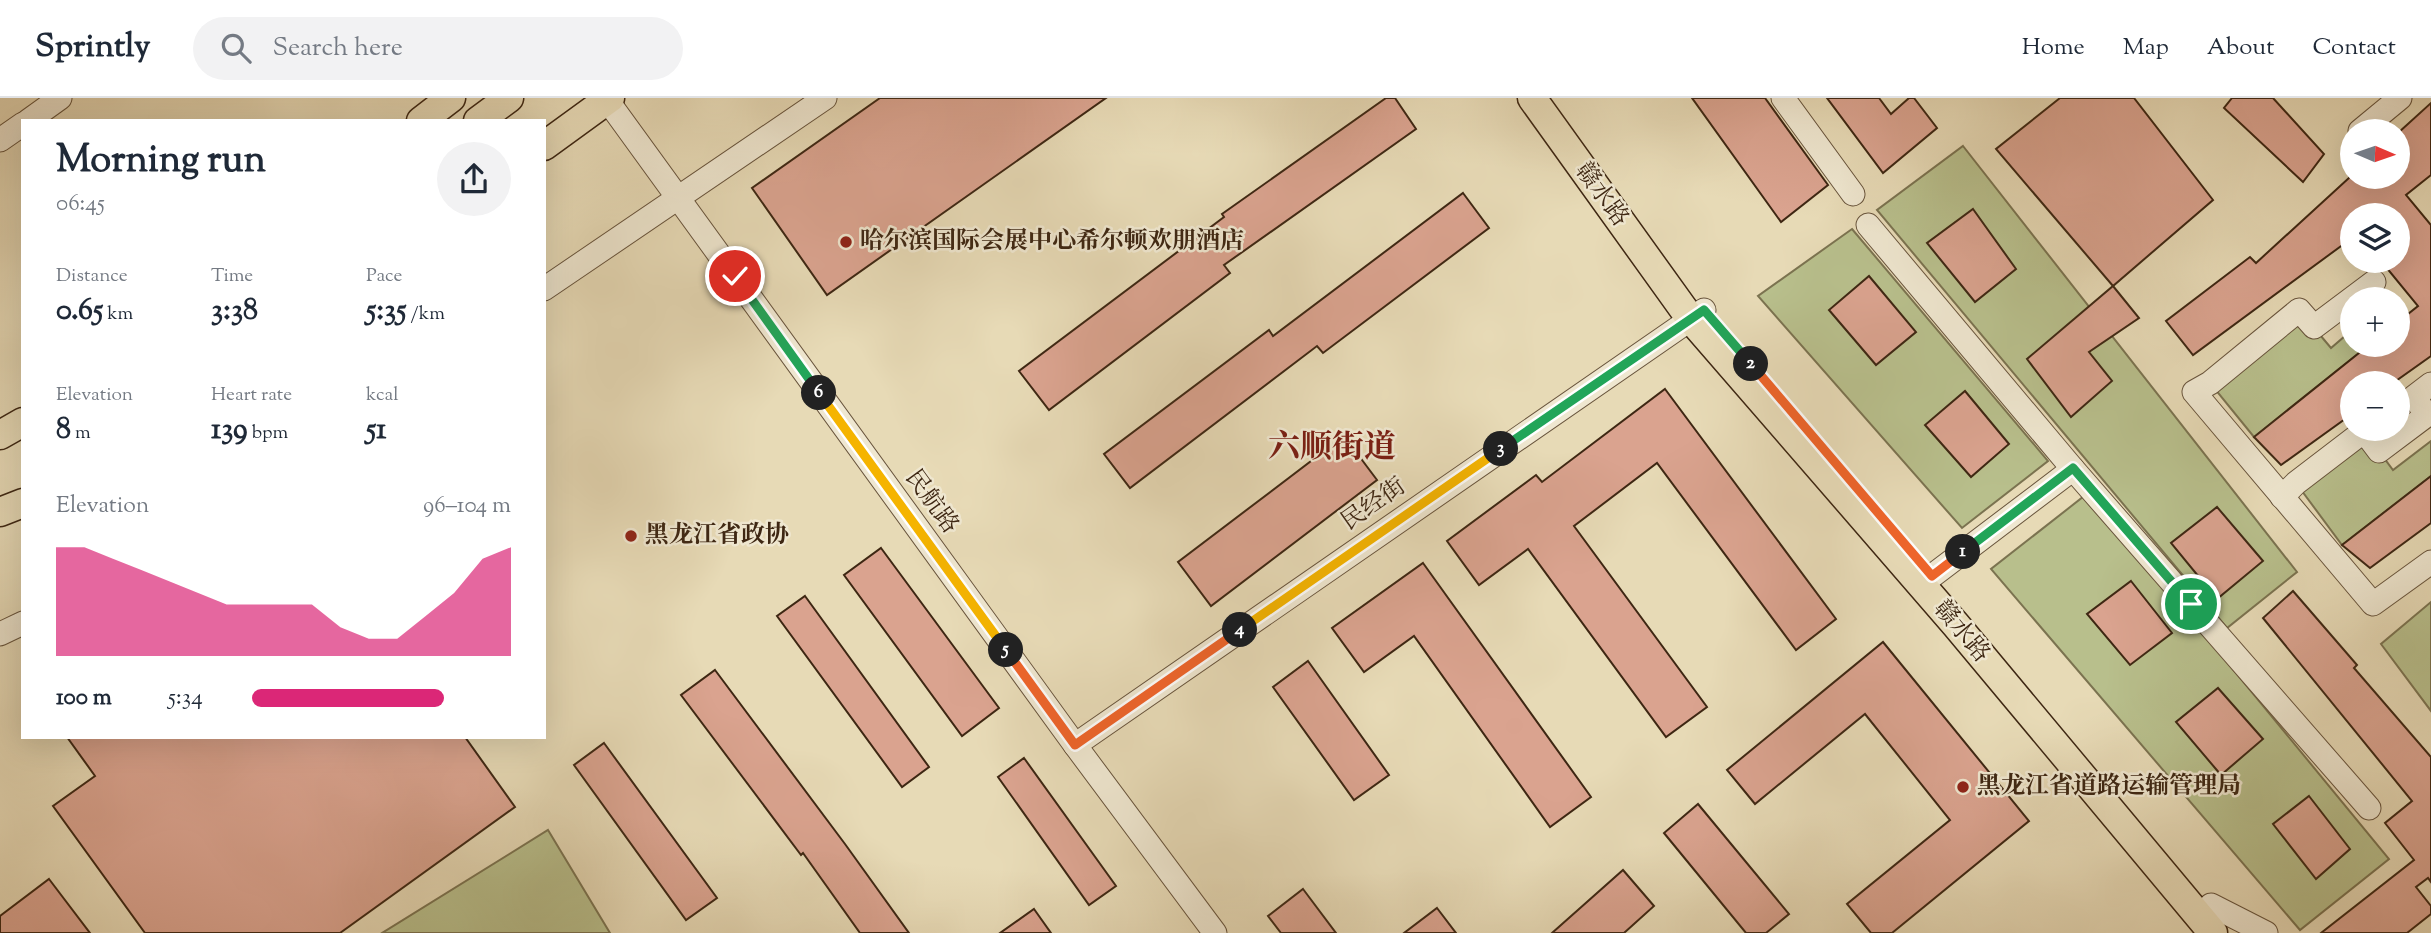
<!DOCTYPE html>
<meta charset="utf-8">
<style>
body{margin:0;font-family:"Sorts Mill Goudy","Noto Serif SC",serif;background:#f2f2f3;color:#1f2937;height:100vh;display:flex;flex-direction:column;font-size:26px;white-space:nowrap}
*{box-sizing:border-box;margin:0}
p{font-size:23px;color:#747a83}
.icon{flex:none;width:38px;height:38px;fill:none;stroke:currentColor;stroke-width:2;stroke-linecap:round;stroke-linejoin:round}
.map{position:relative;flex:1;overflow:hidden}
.drawer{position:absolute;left:21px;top:21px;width:525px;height:620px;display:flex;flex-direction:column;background:#fff;border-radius:0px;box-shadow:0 7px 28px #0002}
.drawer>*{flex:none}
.needle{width:46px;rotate:92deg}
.tools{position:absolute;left:2340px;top:21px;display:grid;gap:14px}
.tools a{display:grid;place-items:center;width:70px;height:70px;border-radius:50%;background:#fff;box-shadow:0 7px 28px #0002;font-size:35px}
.pin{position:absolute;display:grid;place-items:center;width:60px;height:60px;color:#fff;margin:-30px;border:4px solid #fff;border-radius:50%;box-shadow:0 2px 7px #0007}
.km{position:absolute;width:35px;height:35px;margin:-18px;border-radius:50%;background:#222;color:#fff;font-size:19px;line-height:35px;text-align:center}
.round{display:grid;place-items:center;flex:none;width:74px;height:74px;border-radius:37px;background:#f2f2f3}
.summary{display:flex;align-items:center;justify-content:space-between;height:119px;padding:0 35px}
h1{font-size:38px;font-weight:700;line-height:52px}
.figures{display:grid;grid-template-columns:repeat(3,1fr);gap:10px;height:119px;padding:7px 35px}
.figures div{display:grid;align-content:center}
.figures b{font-size:30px;font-weight:700}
.figures small{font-size:19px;font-weight:400}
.figures p{font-size:19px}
.chart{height:196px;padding:14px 35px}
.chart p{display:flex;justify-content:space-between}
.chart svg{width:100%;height:126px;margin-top:7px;fill:#db2777;opacity:.7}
ul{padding:0 35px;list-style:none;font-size:23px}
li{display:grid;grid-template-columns:112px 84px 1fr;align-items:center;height:52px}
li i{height:18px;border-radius:9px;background:#db2777}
header{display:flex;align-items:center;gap:42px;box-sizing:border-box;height:98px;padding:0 35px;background:#fff;border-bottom:2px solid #e0e1e3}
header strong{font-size:33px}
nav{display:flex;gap:38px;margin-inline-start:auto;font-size:24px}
.search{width:490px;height:63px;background:#f2f2f3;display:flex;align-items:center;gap:18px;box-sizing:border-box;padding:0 24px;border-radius:38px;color:#747a83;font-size:26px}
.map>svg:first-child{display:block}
.green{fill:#b8bf8c;stroke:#7b7350;stroke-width:2}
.building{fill:#daa38f;stroke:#3e2713;stroke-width:2}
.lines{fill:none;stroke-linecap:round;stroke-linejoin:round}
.minor-casing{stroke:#68543c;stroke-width:25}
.major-casing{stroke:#3e2713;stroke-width:31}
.minor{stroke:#efe7d0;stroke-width:23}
.major{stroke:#e7dab6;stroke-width:28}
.split-1-casing{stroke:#fff;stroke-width:14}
.split-2-casing{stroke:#fff;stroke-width:14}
.split-3-casing{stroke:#fff;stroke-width:14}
.split-4-casing{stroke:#fff;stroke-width:14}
.split-5-casing{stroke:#fff;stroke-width:14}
.split-6-casing{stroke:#fff;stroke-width:14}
.split-7-casing{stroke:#fff;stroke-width:14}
.split-1{stroke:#22a559;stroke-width:9}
.split-2{stroke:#f0652b;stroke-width:9}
.split-3{stroke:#22a559;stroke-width:9}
.split-4{stroke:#f5b400;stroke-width:9}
.split-5{stroke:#f0652b;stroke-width:9}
.split-6{stroke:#f5b400;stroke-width:9}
.split-7{stroke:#22a559;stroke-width:9}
.poi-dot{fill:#8f2418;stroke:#efe7d0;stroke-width:2.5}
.labels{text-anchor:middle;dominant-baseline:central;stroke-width:5;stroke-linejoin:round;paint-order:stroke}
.street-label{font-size:24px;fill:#3e2713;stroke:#efe7d0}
.poi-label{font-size:24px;font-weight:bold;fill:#3e2713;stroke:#efe7d0;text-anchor:start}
.district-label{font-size:32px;font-weight:bold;fill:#7a1f14;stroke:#efe7d0}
</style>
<header>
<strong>Sprintly</strong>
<div class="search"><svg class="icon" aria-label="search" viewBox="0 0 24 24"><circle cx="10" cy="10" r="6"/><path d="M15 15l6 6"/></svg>Search here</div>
<nav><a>Home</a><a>Map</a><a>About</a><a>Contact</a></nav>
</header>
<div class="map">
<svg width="2431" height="835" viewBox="0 0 2431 835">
<rect width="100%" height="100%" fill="#e7dab6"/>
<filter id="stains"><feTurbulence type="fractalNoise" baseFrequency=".00286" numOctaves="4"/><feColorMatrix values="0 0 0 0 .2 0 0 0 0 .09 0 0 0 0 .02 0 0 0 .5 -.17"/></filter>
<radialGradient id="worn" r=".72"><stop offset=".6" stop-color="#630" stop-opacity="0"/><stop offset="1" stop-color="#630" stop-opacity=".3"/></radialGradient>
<g class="green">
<polygon points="1963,48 2297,474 2227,530 1877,112"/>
<polygon points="1852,131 2048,363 1962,430 1758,198"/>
<polygon points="2299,212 2331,250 2352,232 2352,247 2369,247 2254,339 2210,285"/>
<polygon points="2364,333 2393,372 2431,343 2431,378 2342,447 2296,385"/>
<polygon points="2088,395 2389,761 2300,832 1991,471"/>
<polygon points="2431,504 2431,613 2381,546"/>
<polygon points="548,732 610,835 382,835"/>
</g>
<g class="building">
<polygon points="880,0 1106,0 827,197 752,90"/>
<polygon points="1386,0 1395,0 1416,31 1224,167 1230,175 1049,312 1019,273 1224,119 1222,116"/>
<polygon points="1692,0 1765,0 1828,87 1781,124"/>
<polygon points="1827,0 1879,0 1891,16 1909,0 1914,0 1937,30 1883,75"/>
<polygon points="2060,0 2134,0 2213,102 2113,188 1996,51"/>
<polygon points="2232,0 2273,0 2324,56 2303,84 2224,10"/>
<polygon points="2431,5 2431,77 2406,97 2431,127 2431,258 2393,285 2352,285 2352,316 2281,367 2254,339 2369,247 2398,247 2398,224 2418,208 2381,163 2398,163 2398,117 2352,117 2352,140 2193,257 2166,223 2250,159 2256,165 2350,79 2398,79 2398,35"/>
<polygon points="1463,95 1489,130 1323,255 1317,248 1130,390 1104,356 1269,232 1273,238"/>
<polygon points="1973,111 2016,171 1975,204 1927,145"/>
<polygon points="1869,178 1916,234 1876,267 1829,212"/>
<polygon points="2113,188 2139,220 2089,254 2112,283 2071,319 2027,261"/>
<polygon points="1665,291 1836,521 1796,552 1657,365 1574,428 1707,609 1666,639 1528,451 1479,487 1447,443 1536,377 1542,384"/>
<polygon points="1965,293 2009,346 1971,379 1925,327"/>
<polygon points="1344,338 1377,382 1211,508 1178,464"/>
<polygon points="2431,378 2431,425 2370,470 2342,447"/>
<polygon points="2217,409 2263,463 2217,501 2171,445"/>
<polygon points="881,450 999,610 962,638 844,477"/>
<polygon points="1423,465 1591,699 1550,729 1414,538 1364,574 1332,530"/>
<polygon points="2131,483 2172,535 2130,567 2087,516"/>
<polygon points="2293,493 2357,567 2354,570 2431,659 2431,784 2428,780 2416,789 2431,808 2431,816 2407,835 2321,835 2414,762 2385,725 2412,703 2263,520"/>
<polygon points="805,498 929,669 902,689 777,518"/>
<polygon points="1883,544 2029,723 1892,835 1871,835 1847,806 1950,722 1865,616 1755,706 1727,672"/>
<polygon points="1308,563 1389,677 1354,702 1273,589"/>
<polygon points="715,572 845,746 909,835 860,835 803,755 801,757 681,597"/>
<polygon points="2218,590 2263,641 2221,677 2176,624"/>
<polygon points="67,639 465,639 515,709 340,835 145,835 53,708 95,678"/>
<polygon points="604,645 717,800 686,822 574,667"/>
<polygon points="1024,660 1116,788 1089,807 998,679"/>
<polygon points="2309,698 2350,751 2316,781 2273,726"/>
<polygon points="1698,706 1789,816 1766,835 1746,835 1664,735"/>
<polygon points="1623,772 1654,808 1624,835 1552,835"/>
<polygon points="49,781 90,835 0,835 0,818"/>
<polygon points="1303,791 1336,835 1281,835 1268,818"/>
<polygon points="1437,810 1456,835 1404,835"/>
<polygon points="1034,811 1051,835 1000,835"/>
</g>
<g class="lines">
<g class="minor-casing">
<g id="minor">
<polyline points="1783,0 1853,96"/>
<polyline points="607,2 1075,647 1215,835"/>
<polyline points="28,23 60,0"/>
<polyline points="2360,33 2400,0"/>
<polyline points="0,42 23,26"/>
<polyline points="1868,127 2073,371 2369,710"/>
<polyline points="2374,184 2314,229 2299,212 2210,285 2194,294 2373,506 2431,464"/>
<polyline points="544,191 825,0"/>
<polyline points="2282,399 2296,385 2364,333 2379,353 2427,317 2414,299 2431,286"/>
<polyline points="1932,478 2073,371"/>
<polyline points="0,536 23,525"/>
<polyline points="1075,647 1704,212"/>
<polyline points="2211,807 2266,835"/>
</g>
</g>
<g class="major-casing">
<g id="major">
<polyline points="1532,0 1690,220 1956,527 2213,835"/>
<polyline points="421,23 451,0"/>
<polyline points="478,23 509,0"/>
<polyline points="544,48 610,0"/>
<polyline points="0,337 23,324"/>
<polyline points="0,414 23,405"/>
</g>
</g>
<use href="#minor" class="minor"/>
<use href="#major" class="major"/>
</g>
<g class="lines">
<g class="split-1-casing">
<polyline id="split-1" points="1963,454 2073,370 2191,506"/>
</g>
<g class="split-2-casing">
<polyline id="split-2" points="1751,266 1932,478 1963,454"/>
</g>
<g class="split-3-casing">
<polyline id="split-3" points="1501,351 1704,212 1751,266"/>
</g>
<g class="split-4-casing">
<polyline id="split-4" points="1240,532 1501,351"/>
</g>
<g class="split-5-casing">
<polyline id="split-5" points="1006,552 1075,647 1240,532"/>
</g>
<g class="split-6-casing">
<polyline id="split-6" points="819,295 1006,552"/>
</g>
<g class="split-7-casing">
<polyline id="split-7" points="735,178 819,295"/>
</g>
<use href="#split-1" class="split-1"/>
<use href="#split-2" class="split-2"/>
<use href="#split-3" class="split-3"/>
<use href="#split-4" class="split-4"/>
<use href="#split-5" class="split-5"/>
<use href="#split-6" class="split-6"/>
<use href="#split-7" class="split-7"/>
</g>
<g class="poi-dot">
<circle cx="846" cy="144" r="7"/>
<circle cx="631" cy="438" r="7"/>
<circle cx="1963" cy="689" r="7"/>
</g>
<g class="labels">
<g class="street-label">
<text transform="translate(1601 97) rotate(54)">赣水路</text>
<text transform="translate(931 404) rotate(54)">民航路</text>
<text transform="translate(1374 407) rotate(-35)">民经街</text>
<text transform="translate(1961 534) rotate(50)">赣水路</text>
</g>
<g class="poi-label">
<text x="860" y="144">哈尔滨国际会展中心希尔顿欢朋酒店</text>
<text x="645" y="438">黑龙江省政协</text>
<text x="1977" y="689">黑龙江省道路运输管理局</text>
</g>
<g class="district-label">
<text x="1332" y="351">六顺街道</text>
</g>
</g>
<rect width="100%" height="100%" filter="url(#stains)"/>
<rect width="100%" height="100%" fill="url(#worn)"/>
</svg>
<div class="tools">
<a><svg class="needle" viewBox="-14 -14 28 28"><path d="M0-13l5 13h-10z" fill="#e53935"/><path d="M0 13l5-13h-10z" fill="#747a83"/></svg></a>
<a><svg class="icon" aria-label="layers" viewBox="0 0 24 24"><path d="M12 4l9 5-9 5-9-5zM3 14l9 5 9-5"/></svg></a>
<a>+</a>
<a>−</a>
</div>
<div class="pin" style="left:2191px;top:506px;background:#1e9e55"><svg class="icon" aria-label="arrive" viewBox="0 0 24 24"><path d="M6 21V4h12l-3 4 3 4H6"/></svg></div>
<div class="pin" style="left:735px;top:178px;background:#d93025"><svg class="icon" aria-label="check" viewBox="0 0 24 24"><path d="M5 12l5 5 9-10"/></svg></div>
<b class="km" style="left:1963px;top:454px">1</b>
<b class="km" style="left:1751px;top:266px">2</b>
<b class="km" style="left:1501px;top:351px">3</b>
<b class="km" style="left:1240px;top:532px">4</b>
<b class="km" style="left:1006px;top:552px">5</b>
<b class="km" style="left:819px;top:295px">6</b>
<section class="drawer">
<div class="summary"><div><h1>Morning run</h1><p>06:45</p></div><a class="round"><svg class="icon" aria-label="share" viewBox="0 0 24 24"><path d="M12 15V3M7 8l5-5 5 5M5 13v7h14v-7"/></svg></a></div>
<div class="figures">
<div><p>Distance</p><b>0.65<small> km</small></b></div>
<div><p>Time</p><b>3:38</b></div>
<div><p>Pace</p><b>5:35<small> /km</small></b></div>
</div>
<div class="figures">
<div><p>Elevation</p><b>8<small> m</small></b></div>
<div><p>Heart rate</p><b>139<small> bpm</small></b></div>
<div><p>kcal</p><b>51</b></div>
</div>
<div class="chart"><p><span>Elevation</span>96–104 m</p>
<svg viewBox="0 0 160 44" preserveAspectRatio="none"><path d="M0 44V6L10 6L20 10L30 14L40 18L50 22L60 26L70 26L80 26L90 26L100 34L110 38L120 38L130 30L140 22L150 10L160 6V44z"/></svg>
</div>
<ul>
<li><b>100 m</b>5:34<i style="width:74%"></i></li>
</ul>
</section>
</div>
